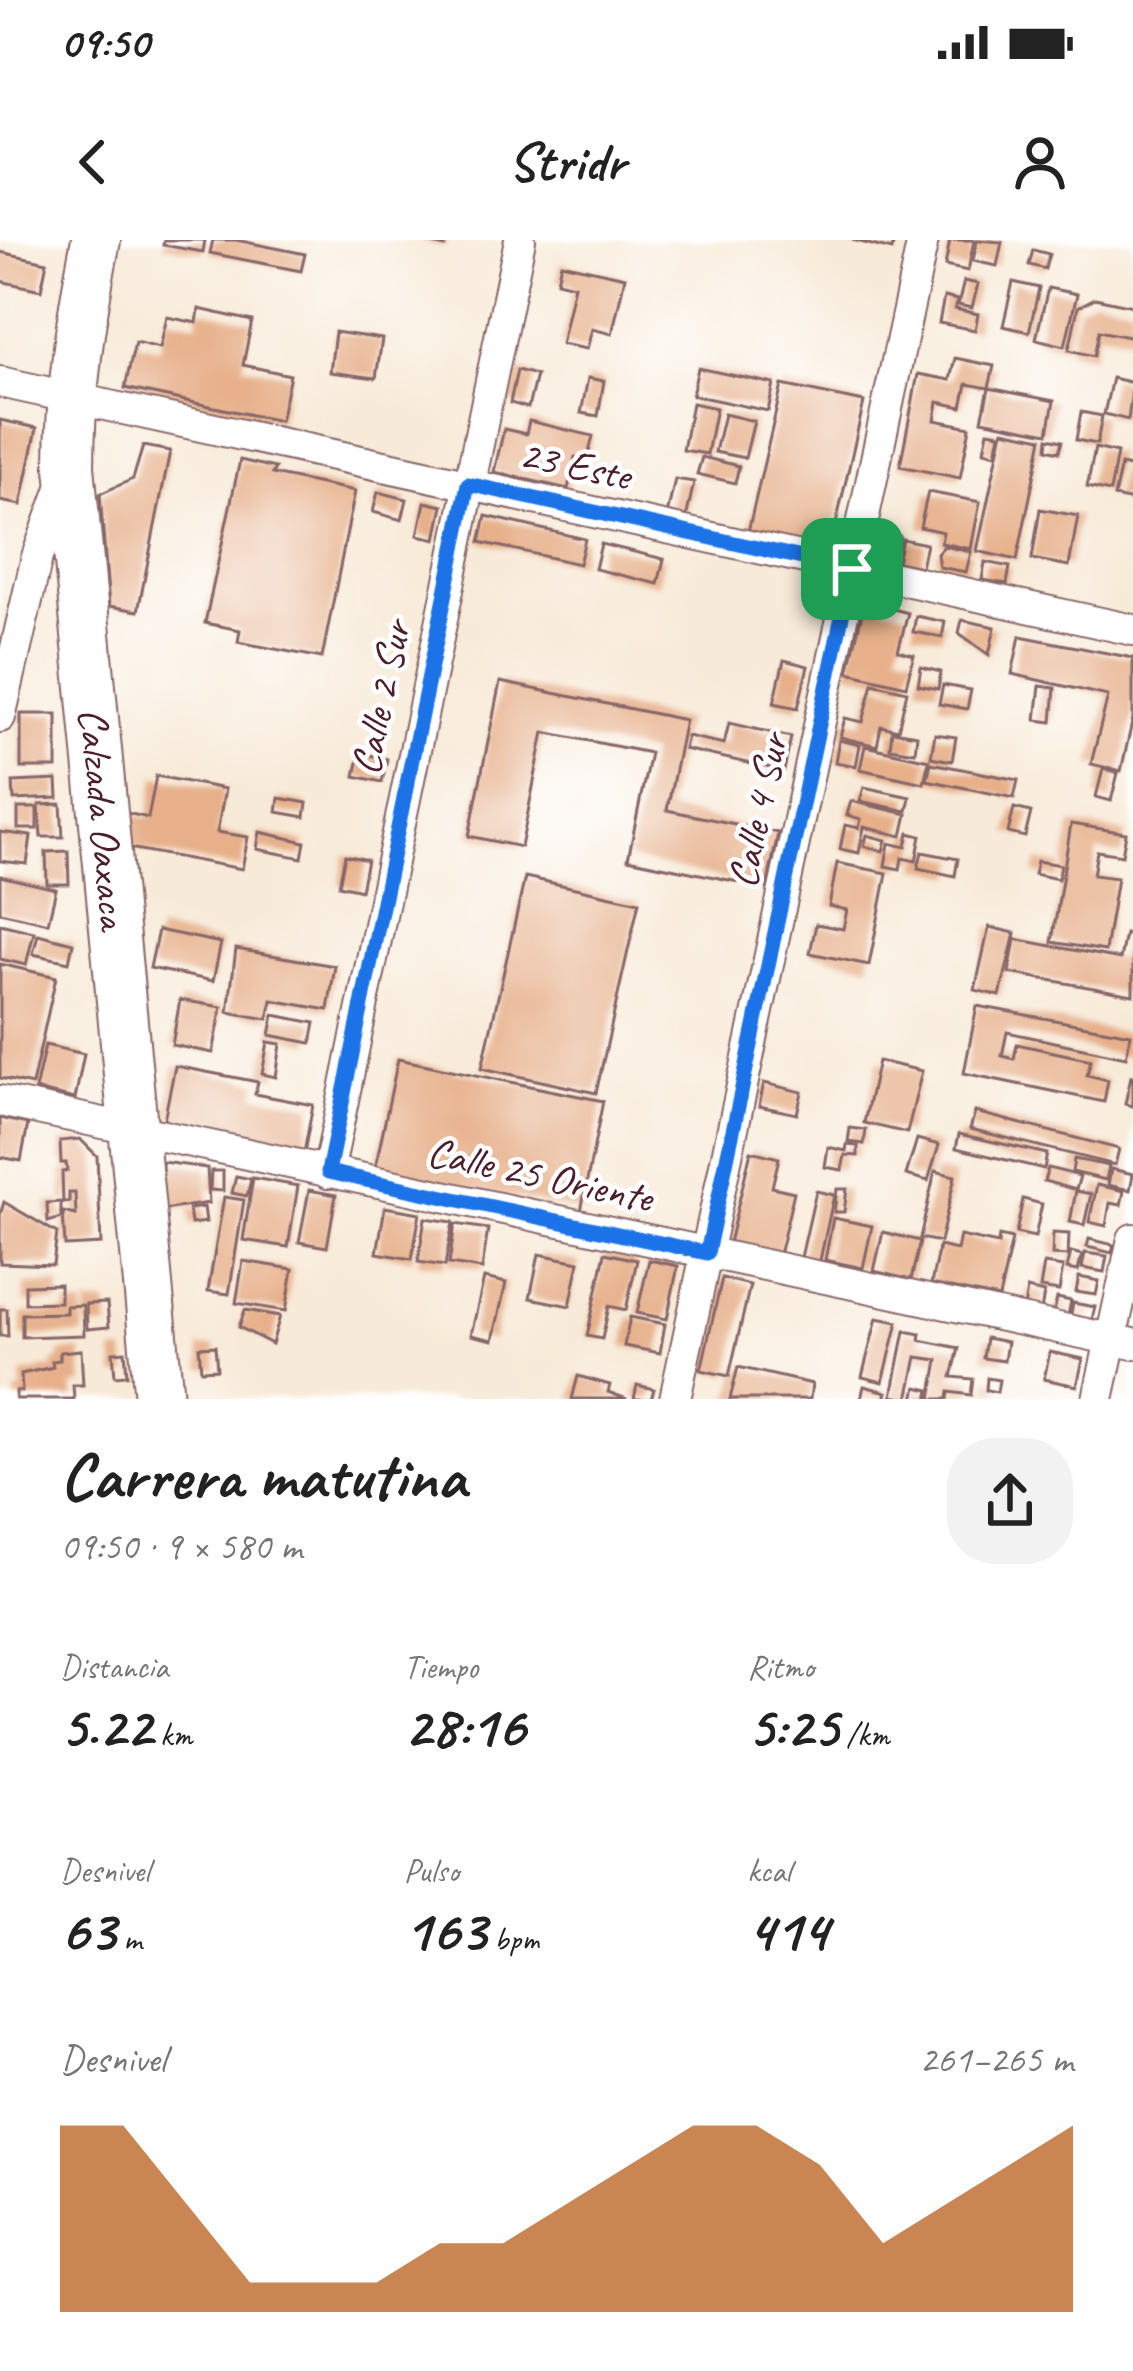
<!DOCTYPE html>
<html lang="es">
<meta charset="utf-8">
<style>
body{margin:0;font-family:Caveat,sans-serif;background:#f2f2f2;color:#222;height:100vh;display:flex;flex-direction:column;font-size:45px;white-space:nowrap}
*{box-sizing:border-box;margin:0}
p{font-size:39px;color:#767676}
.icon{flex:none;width:66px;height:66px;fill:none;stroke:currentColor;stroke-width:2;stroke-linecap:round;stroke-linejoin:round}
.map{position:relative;height:1159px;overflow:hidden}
.drawer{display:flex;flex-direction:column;background:#fff;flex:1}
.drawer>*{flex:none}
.pin{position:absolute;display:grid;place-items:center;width:102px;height:102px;color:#fff;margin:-51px;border-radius:24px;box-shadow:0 6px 18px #0006}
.round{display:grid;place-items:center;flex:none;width:126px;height:126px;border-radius:48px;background:#f2f2f2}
.summary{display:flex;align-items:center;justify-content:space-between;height:204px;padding:0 60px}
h1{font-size:66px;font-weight:700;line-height:90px}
.figures{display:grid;grid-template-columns:repeat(3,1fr);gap:18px;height:204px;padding:12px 60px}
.figures div{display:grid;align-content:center}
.figures b{font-size:60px;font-weight:700}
.figures small{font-size:33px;font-weight:400}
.figures p{font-size:33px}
.chart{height:336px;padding:24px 60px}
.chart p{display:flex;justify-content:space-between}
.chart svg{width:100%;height:216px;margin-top:12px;fill:#b45309;opacity:.7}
.status{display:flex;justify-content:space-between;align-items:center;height:84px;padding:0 60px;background:#fff;direction:ltr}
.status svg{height:33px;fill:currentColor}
header{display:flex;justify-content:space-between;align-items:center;height:156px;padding:0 60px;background:#fff;font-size:54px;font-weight:700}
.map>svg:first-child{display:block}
.building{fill:#e7b08b}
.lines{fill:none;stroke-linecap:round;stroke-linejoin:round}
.minor-casing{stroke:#876668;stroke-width:34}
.primary-casing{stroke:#876668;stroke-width:52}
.minor{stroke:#fff;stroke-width:30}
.primary{stroke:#fff;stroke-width:48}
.route-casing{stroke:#fff;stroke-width:24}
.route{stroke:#1a73e8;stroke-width:15}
.labels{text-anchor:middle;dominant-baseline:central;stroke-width:9;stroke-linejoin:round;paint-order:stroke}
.street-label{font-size:42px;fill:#4a1f2b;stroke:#fff}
</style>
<div class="status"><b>09:50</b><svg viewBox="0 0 49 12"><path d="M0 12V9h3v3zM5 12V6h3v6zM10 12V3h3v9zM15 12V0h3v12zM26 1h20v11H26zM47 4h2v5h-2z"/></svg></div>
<header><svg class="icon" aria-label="back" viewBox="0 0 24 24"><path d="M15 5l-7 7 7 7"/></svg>Stridr<svg class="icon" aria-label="person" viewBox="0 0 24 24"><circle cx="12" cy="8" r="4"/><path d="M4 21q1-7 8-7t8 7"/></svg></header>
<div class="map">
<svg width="1133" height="1159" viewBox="0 0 1133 1159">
<rect width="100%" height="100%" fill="#fff"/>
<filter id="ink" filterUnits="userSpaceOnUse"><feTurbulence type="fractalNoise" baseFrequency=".00833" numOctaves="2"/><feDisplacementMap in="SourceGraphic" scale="24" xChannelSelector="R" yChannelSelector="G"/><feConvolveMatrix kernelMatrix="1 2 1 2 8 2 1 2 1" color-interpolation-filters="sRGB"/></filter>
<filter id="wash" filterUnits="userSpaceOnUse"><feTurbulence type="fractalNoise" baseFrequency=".004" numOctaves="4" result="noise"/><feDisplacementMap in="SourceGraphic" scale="48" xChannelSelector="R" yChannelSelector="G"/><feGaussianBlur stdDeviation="2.7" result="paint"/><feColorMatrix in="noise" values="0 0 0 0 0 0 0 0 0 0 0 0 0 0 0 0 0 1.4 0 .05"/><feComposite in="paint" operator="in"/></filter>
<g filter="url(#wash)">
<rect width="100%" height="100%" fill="#f8ead8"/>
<g id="blocks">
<g class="building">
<polygon points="164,0 205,0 203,12 163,5"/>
<polygon points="213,0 236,0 305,14 301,31 210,13"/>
<polygon points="415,0 446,0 445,7"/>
<polygon points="852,0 894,0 892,10"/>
<polygon points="950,0 974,0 968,31 945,26"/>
<polygon points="977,0 1002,2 997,26 973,21"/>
<polygon points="1033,10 1049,14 1045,29 1029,25"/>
<polygon points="0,12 47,22 41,50 0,41"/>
<polygon points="561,23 625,37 612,94 592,89 587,109 561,104 574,45 557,41"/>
<polygon points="964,41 978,44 972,68 958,65"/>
<polygon points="1013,42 1039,48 1029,92 1003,86"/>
<polygon points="1048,48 1077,54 1065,106 1036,99"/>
<polygon points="944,57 957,60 955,69 978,74 975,90 939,83"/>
<polygon points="1095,58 1133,66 1133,98 1099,91 1094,116 1069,110 1078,67"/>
<polygon points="199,69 252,81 243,125 290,135 280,181 125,148 135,102 160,108 167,77 197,83"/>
<polygon points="335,92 382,99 376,138 330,132"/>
<polygon points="955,118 994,126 989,148 967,144 962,167 938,162 935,180 970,187 960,238 900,226 918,134 950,140"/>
<polygon points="698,128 774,144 768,171 692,155"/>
<polygon points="517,130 536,135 528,168 510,163"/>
<polygon points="588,138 604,141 598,176 581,173"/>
<polygon points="1112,138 1133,143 1128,180 1104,174"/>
<polygon points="782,145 864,162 830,310 748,292"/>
<polygon points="989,148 1054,161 1048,193 982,180"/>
<polygon points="692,163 716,168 707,214 683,210"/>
<polygon points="1081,172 1102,176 1097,204 1076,200"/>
<polygon points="724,174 754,181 745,218 715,212"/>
<polygon points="0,180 37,188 21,265 0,261"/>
<polygon points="529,181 593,196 587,220 575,217 568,249 494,232 504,189 526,194"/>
<polygon points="1003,190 1042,198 1017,320 977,311"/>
<polygon points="988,191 1000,193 996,214 984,211"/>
<polygon points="1048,198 1062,201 1059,212 1047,209"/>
<polygon points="143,206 170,211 138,371 109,366 100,254 133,239"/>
<polygon points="1095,208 1117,213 1110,252 1087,247"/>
<polygon points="702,217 739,226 735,243 697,234"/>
<polygon points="240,220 275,228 272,234 355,251 322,418 238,402 240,390 205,383"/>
<polygon points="1121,225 1133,228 1133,261 1114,257"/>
<polygon points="675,239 694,242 686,279 667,275"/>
<polygon points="378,252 407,259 402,280 373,272"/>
<polygon points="928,252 980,262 971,309 941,303 943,292 920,287"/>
<polygon points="425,262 443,266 436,299 418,295"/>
<polygon points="1040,269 1078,276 1069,326 1032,319"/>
<polygon points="486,276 585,299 579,324 480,302"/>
<polygon points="885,292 900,296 894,322 879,319"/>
<polygon points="902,299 926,304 921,327 897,322"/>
<polygon points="601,304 664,319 658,344 595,329"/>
<polygon points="944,306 971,312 966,332 939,327 937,314"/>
<polygon points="985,322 1010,327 1007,344 982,340"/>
<polygon points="865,361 908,373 898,411 914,415 906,446 848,432"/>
<polygon points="916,376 945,382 942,397 913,392"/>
<polygon points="962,380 995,387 989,415 959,393"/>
<polygon points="1020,396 1133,418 1133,478 1121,531 1091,524 1108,456 1012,434"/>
<polygon points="784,420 808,426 798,468 774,463"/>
<polygon points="921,427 941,432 938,449 918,445"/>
<polygon points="500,442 685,480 667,570 778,593 767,648 628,619 650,513 544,492 521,607 469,596"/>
<polygon points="873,443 907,451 898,490 881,486 877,506 840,497 845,478 863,482"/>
<polygon points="943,445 971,450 967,469 939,464"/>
<polygon points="1040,446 1055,448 1052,482 1036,480"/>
<rect x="21" y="474" width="36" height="54"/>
<polygon points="729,483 791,497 784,531 684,509 687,496 724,504"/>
<polygon points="892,491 917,495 915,512 890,508"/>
<polygon points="935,494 956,497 952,521 931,517"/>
<polygon points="839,500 860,505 856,526 835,522"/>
<polygon points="865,506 929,520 924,543 860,529"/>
<polygon points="360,513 387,519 382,542 355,536"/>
<polygon points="931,523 1018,540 1014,558 927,540"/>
<polygon points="1103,529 1118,533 1111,561 1096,557"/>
<polygon points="156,536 225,549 217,592 248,597 242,629 129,608 127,573 148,578"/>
<polygon points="57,540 58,558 14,560 13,542"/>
<polygon points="864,547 910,557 907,571 860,561"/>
<polygon points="279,558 307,563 305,577 277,572"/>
<polygon points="851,561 907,574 902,596 864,587 859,613 840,609 845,585 859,588 861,579 847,575"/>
<polygon points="61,564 63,597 41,597 39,565"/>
<rect x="18" y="568" width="19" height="21"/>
<polygon points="1014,568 1031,572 1025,597 1008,593"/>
<polygon points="1071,584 1126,593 1122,615 1097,611 1093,635 1117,638 1105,711 1052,702"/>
<polygon points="0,592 31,596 27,624 0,621"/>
<polygon points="260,592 305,602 302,618 257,609"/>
<polygon points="909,593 921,596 916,621 902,618 900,629 885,626 889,603 906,607"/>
<polygon points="867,595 886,600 883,611 864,606"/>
<polygon points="68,611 69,644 47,644 46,612"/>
<polygon points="922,612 958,619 955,636 918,628"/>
<polygon points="345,615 367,620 361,650 339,645"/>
<polygon points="1037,621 1061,625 1058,639 1034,634"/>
<polygon points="837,623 887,633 869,725 810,713 816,684 843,689 847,670 829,666"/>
<polygon points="0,636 56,649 48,683 0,672"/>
<polygon points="525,637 639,662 596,853 482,828"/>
<polygon points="0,684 34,692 26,725 0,719"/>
<polygon points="989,687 1015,693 1000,756 975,750"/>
<polygon points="158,690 221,703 213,741 150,728"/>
<polygon points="38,694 73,703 69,722 33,714"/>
<polygon points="1125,694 1133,695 1133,755 1009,733 1015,699 1120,719"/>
<polygon points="236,709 335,726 328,770 272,760 268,779 228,772"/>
<polygon points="0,724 56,737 32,845 0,838"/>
<polygon points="180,760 222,767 213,813 172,805"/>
<polygon points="977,766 1131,794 1126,817 1007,792 1002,816 1014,819 1017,804 1091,820 1087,835 1108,840 1104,862 964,833"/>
<polygon points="274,775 315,783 311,803 270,795"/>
<polygon points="268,802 281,804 276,837 262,834"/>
<polygon points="45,805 84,814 75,859 35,850"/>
<polygon points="398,819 603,861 581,971 375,929"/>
<polygon points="878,821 922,831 907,893 864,883"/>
<polygon points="175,826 258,842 255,854 313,865 303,918 162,890"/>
<polygon points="1131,836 1133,836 1133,866 1125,864"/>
<polygon points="764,843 802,852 797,874 759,866"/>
<polygon points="975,872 1119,909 1115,925 970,889"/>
<polygon points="0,878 28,884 21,921 0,917"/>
<polygon points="850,888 866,890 864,904 848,902"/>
<polygon points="959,894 1047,914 1044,929 956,908"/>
<polygon points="80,899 97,916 101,1004 65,1006 63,972 76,975 75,953 69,953 69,962 63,962 62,932 67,931 66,923 61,923 60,901"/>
<polygon points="917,899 939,905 928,941 906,935"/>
<polygon points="847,905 858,906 858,916 845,915 842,930 825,927 828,907 846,911"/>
<polygon points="751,911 779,918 772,947 794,952 779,1015 729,1003"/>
<polygon points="1074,919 1109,926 1106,940 1072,932"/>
<polygon points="162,922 207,928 209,963 163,970"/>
<polygon points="1048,928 1080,936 1076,950 1044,941"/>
<polygon points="1111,929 1133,934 1130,950 1108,945"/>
<polygon points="211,931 223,931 223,951 210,950"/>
<polygon points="935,931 955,936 940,1002 920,998"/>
<polygon points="236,936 251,939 247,956 232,953"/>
<polygon points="253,938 298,946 288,1007 243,1000"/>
<polygon points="1097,945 1124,951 1121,965 1110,963 1106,986 1089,982"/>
<polygon points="837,949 847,949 844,972 834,972"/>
<polygon points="309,950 336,955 327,1007 299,1002"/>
<polygon points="816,951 834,955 819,1025 800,1022"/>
<polygon points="1076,951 1091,954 1084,985 1070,982"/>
<polygon points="224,957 244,960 229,1054 208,1051"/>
<polygon points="1023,959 1042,964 1035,997 1016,993"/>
<polygon points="4,962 57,993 53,1025 0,1023 0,975"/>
<polygon points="61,962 61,978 48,982 47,963"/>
<polygon points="204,967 206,982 191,984 189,969"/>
<polygon points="385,967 420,973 412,1019 377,1013"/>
<polygon points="425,978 453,982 445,1026 418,1022"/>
<polygon points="833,978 872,986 863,1028 825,1020"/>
<polygon points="455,984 488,989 482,1029 449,1024"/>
<polygon points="883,992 920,1001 911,1040 874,1031"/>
<polygon points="1053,993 1069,994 1068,1016 1052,1015"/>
<polygon points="960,996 998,1004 999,996 1012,999 999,1058 931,1044 939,1006 957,1010"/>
<polygon points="1089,999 1114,1005 1112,1013 1087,1007"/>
<polygon points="1071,1012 1082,1015 1078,1031 1067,1029"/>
<polygon points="605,1013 637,1020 626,1070 609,1066 602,1099 587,1096"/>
<polygon points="1085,1013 1107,1016 1104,1032 1082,1028"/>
<polygon points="539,1014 579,1022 570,1066 530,1058"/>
<polygon points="649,1020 678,1026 667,1079 637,1073"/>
<polygon points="243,1021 293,1029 286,1071 236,1063"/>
<polygon points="1044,1024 1063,1027 1059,1051 1040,1048"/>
<polygon points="1079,1037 1099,1041 1096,1055 1076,1052"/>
<polygon points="484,1038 506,1043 493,1100 471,1095"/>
<polygon points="722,1038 750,1045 729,1136 701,1130"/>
<polygon points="60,1044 60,1062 25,1063 25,1045"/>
<polygon points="1027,1049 1044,1053 1041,1071 1024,1068"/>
<polygon points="1057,1058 1071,1061 1068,1076 1054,1073"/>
<polygon points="107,1063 109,1087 87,1089 86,1064"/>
<polygon points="1073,1063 1095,1067 1091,1083 1070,1079"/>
<polygon points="83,1065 84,1095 22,1097 22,1074 66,1073 66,1066"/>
<polygon points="0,1069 7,1069 8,1096 0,1096"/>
<polygon points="245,1070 280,1076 272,1104 239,1087"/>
<polygon points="630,1077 665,1084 660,1113 624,1106"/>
<polygon points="877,1078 898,1082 883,1142 862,1137"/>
<polygon points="905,1091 921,1094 920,1100 959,1108 952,1137 973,1139 971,1155 949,1152 948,1159 931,1159 938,1120 917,1117 908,1159 892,1156"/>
<polygon points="986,1098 1007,1102 1004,1121 983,1118"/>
<polygon points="215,1106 217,1129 201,1130 199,1107"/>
<polygon points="81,1110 83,1145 73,1145 74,1159 16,1159 16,1151 22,1151 21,1134 53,1127 52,1121 60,1120 60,1112"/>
<polygon points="125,1111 127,1135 115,1136 113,1112"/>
<polygon points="1050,1112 1083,1119 1077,1146 1044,1139"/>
<polygon points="738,1127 812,1144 810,1159 730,1159"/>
<polygon points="578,1136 610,1145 608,1152 627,1159 572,1159"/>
<polygon points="987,1138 999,1140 997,1152 986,1150"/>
<polygon points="637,1145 654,1149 651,1159 634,1159"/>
<polygon points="864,1146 887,1152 885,1159 861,1159"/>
<polygon points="917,1147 930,1150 928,1159 914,1159"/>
</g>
</g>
</g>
<g filter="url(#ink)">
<use href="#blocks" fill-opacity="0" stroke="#876668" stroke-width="3"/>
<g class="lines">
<g class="minor-casing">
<g id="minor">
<polyline points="0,142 1133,390"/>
<polyline points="0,477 37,317 65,240"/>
<polyline points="0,861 1133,1104"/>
<polyline points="328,933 520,0"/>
<polyline points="675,1159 923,0"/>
<polyline points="1098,1159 1133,999"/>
</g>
</g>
<g class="primary-casing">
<g id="primary">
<path id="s1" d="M 96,0 C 81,76 70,149 70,227 L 159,1159"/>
</g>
</g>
<use href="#minor" class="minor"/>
<use href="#primary" class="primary"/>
</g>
</g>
<g class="lines" filter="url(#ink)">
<g class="route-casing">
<polygon id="route" points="468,244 852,329 707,1013 328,932"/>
</g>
<use href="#route" class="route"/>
</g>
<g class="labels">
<g class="street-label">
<text transform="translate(575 225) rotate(12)">23 Este</text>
<text transform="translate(381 458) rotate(-78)">Calle 2 Sur</text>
<text transform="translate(758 571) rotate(-78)">Calle 4 Sur</text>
<text stroke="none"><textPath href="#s1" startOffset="582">Calzada Oaxaca</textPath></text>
<text transform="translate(540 935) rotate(12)">Calle 25 Oriente</text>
</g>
</g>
</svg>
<div class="pin" style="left:852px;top:329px;background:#1e9e55"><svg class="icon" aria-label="arrive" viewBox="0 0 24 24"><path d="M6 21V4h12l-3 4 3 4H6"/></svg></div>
</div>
<section class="drawer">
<div class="summary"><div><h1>Carrera matutina</h1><p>09:50 · 9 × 580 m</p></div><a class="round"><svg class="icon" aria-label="share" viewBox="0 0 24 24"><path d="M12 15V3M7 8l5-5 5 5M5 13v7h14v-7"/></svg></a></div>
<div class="figures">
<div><p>Distancia</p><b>5.22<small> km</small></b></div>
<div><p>Tiempo</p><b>28:16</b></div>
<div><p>Ritmo</p><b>5:25<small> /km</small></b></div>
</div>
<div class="figures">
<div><p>Desnivel</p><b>63<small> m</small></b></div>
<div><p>Pulso</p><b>163<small> bpm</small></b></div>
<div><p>kcal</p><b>414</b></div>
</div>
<div class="chart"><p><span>Desnivel</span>261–265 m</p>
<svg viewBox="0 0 160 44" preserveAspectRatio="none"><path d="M0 44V6L10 6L20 22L30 38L40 38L50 38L60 30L70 30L80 22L90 14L100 6L110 6L120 14L130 30L140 22L150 14L160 6V44z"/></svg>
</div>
</section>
